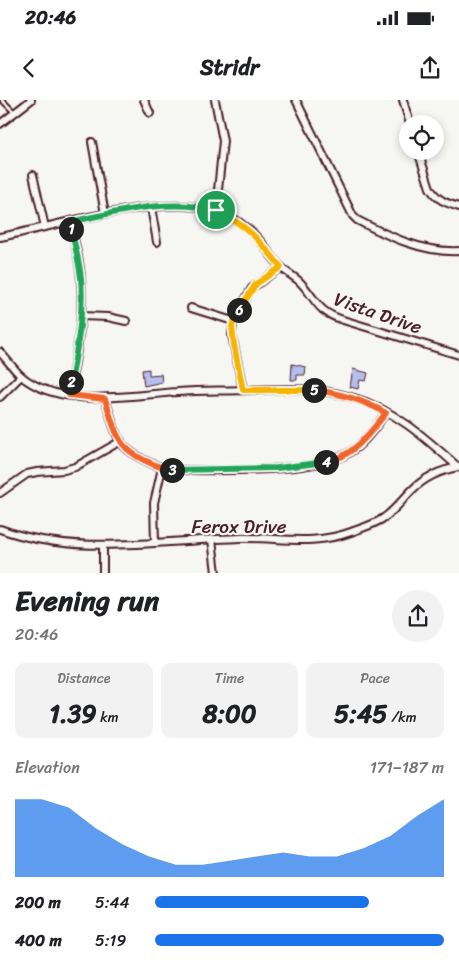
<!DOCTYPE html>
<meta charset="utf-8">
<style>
body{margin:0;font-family:Sriracha,sans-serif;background:#f2f2f2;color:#202124;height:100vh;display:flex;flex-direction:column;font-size:19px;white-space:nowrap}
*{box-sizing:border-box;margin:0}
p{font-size:16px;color:#757577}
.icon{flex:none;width:28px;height:28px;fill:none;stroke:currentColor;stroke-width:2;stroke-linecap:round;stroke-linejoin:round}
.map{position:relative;height:473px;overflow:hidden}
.side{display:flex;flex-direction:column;background:#fff;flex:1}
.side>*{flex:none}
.tools{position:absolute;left:399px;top:15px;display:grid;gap:10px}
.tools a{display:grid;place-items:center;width:45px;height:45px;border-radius:50%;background:#fff;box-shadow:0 2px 8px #0003;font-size:25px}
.pin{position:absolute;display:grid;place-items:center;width:42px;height:42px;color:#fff;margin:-21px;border:2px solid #fff;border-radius:50%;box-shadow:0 1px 5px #0007}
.km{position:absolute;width:25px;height:25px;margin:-12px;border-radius:50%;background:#222;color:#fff;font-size:14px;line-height:25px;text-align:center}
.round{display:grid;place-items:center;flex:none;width:52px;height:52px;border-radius:26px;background:#f2f2f2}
.summary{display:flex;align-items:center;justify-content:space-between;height:85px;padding:0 15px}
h1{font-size:28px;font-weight:700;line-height:38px}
.figures{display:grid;grid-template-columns:repeat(3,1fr);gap:8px;height:85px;padding:5px 15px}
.figures div{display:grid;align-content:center;border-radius:10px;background:#f2f2f2;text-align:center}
.figures b{font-size:25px;font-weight:700}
.figures small{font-size:14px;font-weight:400}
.figures p{font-size:14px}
.chart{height:140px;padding:10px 15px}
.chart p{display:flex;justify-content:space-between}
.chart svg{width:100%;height:90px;margin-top:5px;fill:#1a73e8;opacity:.7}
ul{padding:0 15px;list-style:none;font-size:16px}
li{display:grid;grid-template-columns:80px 60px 1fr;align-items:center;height:38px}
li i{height:12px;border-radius:6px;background:#1a73e8}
.status{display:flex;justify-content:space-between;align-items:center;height:35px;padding:0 25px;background:#fff;direction:ltr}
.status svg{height:14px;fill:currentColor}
header{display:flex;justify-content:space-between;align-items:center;height:65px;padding:0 15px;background:#fff;font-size:22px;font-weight:700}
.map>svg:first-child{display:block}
.building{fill:#b6beef;stroke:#4a1f2b}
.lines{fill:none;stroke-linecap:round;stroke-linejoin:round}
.lane-casing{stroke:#4a1f2b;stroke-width:7}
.street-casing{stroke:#4a1f2b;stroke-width:10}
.lane{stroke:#f6f6f2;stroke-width:3}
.street{stroke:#f6f6f2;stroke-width:6}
.split-1-casing{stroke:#fff;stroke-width:10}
.split-2-casing{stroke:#fff;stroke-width:10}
.split-3-casing{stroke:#fff;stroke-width:10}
.split-4-casing{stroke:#fff;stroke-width:10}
.split-5-casing{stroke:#fff;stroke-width:10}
.split-6-casing{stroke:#fff;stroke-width:10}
.split-7-casing{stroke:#fff;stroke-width:10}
.split-1{stroke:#22a559;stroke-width:6}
.split-2{stroke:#22a559;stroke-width:6}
.split-3{stroke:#f0652b;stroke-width:6}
.split-4{stroke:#22a559;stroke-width:6}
.split-5{stroke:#f0652b;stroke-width:6}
.split-6{stroke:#f5b400;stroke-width:6}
.split-7{stroke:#f5b400;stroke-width:6}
.labels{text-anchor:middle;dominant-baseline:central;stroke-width:4.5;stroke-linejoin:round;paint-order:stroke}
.street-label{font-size:19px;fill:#4a1f2b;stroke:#f6f6f2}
</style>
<div class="status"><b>20:46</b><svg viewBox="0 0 49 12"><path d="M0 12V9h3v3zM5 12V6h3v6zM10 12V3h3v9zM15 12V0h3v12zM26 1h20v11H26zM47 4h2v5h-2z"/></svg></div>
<header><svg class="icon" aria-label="back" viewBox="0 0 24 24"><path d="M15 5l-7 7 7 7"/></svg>Stridr<svg class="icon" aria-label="share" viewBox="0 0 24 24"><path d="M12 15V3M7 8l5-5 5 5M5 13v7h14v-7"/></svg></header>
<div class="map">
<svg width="459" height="473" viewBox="0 0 459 473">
<rect width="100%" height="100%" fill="#f6f6f2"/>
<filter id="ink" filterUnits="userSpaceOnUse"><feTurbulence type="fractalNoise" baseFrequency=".02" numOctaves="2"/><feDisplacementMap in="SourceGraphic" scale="10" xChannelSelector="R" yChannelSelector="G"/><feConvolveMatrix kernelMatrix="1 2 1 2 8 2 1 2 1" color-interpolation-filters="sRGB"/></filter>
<g filter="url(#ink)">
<g class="building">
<polygon points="292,264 306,267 305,275 297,275 297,280 291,280"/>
<polygon points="149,269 149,275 161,274 162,282 144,286 142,270"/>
<polygon points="353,269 368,273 366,281 360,280 358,289 350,287"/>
</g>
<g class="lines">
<g class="lane-casing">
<polyline id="lane" points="2,0 15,13"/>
</g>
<g class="street-casing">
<g id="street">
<polyline points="144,0 150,13"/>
<polyline points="215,0 223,41 216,110"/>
<path d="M 296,0 L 353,116 L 357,120 C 388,136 423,153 459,151"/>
<polyline points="403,0 410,24"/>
<polyline points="0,24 31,0"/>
<polyline points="92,42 105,114"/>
<path d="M 418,51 L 430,88 C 437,100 446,103 459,107"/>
<polyline points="33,75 45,127"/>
<polyline points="151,107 157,142"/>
<path d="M 0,137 C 59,125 126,104 186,106 C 196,107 207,107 216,110 C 234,117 250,129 262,143 C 268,151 274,160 281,167 C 286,172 293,176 299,181 C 317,199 315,211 343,220 L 459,255"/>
<polyline points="191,208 233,221"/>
<polyline points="81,216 108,217 126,221"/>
<path d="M 0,252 C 7,260 13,268 20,275 C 60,310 130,295 178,292 C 201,290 223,291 246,290 C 282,289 317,287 351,297 C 393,308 427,339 458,367"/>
<polyline points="243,290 232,235 233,221 252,188 281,167"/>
<path d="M 69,295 C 76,257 84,218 81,179 C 80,160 74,141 70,122"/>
<polyline points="0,297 21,276"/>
<path d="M 105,299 C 110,312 113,329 120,341 C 129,355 156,367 172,370 C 213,370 317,374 350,352 C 365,343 375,327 386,313"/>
<polyline points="0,393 27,374 37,372 64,370 75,367 121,341"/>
<path d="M 0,429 C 77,457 162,440 241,438 C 279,437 313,446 351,432 C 362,428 376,424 385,417 C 395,410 403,399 412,390 C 425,377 441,370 459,367"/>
<polyline points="212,439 216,473"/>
<polyline points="155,443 154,403 162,368"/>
<polyline points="103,473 103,445"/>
</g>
</g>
<use href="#lane" class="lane"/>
<use href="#street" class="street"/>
</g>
</g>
<g class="lines" filter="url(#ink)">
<g class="split-1-casing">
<path id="split-1" d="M 71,129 L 70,122 C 117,112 169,98 216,110"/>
</g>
<g class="split-2-casing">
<path id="split-2" d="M 71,282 C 77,248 84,213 81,178 C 79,161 75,145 71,129"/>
</g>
<g class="split-3-casing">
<path id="split-3" d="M 71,282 L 69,295 L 105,299 C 110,313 113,331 122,343 C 131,356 156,367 172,370"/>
</g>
<g class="split-4-casing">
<polyline id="split-4" points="172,370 277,368 326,362"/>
</g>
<g class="split-5-casing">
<path id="split-5" d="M 314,290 C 340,293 363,300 386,313 C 369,334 354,356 326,362"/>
</g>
<g class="split-6-casing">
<polyline id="split-6" points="239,210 232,226 234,245 243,290 314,290"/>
</g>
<g class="split-7-casing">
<path id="split-7" d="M 216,110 C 249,127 258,139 281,167 L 256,184 L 239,210"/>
</g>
<use href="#split-1" class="split-1"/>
<use href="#split-2" class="split-2"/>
<use href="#split-3" class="split-3"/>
<use href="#split-4" class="split-4"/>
<use href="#split-5" class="split-5"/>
<use href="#split-6" class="split-6"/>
<use href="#split-7" class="split-7"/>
</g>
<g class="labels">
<g class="street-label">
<text transform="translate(378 213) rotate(19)">Vista Drive</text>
<text x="239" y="426">Ferox Drive</text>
</g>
</g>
</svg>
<div class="tools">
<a><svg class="icon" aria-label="locate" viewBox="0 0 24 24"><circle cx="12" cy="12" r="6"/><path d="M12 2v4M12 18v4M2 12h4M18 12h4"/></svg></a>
</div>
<div class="pin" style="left:216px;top:110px;background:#1e9e55"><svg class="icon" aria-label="arrive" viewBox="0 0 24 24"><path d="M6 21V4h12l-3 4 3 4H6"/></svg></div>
<b class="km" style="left:71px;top:129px">1</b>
<b class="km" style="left:71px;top:282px">2</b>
<b class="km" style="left:172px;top:370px">3</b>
<b class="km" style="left:326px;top:362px">4</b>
<b class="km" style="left:314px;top:290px">5</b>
<b class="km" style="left:239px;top:210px">6</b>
</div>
<section class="side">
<div class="summary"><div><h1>Evening run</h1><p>20:46</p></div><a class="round"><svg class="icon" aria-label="share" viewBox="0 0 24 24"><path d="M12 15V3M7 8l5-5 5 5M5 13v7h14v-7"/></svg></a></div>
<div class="figures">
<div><p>Distance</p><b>1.39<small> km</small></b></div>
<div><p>Time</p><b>8:00</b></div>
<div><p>Pace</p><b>5:45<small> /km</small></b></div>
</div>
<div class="chart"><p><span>Elevation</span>171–187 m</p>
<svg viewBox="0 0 160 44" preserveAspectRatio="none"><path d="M0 44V6L10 6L20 10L30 20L40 28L50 34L60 38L70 38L80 36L90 34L100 32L110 34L120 34L130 30L140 24L150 14L160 6V44z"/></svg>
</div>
<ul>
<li><b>200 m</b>5:44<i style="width:74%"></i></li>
<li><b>400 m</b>5:19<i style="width:100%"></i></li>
</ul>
</section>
